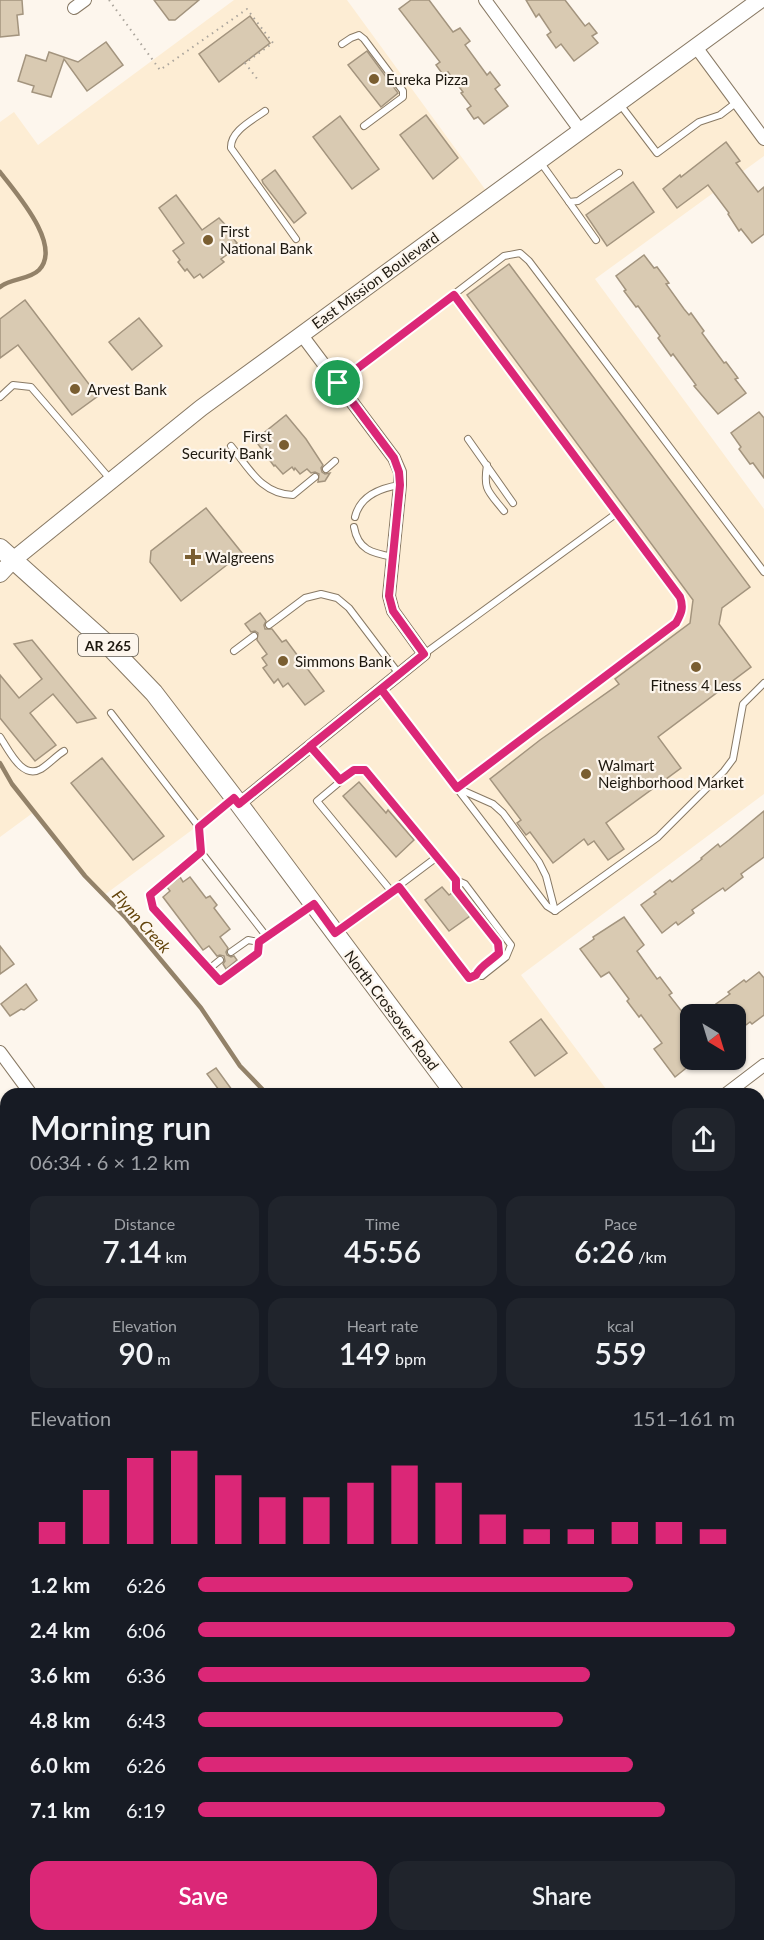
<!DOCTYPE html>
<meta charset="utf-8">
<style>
body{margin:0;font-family:Lato,sans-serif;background:#20242c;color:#f1f3f6;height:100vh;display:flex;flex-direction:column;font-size:22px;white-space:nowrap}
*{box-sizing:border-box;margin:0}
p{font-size:20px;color:#9ea1a6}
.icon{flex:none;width:33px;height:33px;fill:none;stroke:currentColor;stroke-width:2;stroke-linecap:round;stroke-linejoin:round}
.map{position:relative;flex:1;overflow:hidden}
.sheet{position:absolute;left:0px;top:1088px;width:765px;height:854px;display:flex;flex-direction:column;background:#171b24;border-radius:18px 18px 0 0;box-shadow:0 2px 4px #0004}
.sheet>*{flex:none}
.needle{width:39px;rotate:142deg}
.fabs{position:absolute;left:680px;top:1004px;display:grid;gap:12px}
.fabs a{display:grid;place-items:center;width:66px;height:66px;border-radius:12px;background:#171b24;box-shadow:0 2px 4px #0004;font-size:30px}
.pin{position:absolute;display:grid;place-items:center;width:51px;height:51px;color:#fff;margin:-26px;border:3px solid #fff;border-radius:50%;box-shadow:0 2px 6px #0007}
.round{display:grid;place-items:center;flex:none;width:63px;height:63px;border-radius:18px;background:#20242c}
.overview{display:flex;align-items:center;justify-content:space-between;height:102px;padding:0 30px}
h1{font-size:33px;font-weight:600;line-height:45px}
.stats{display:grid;grid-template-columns:repeat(3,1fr);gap:9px;height:102px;padding:6px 30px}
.stats div{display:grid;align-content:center;border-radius:15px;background:#20242c;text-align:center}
.stats b{font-size:30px;font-weight:600}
.stats small{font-size:16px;font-weight:400}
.stats p{font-size:16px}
.chart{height:168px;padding:12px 30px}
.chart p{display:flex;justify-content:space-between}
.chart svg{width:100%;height:108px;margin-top:6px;stroke:#db2777;stroke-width:6}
.button{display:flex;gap:12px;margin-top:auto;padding:12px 30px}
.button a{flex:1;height:69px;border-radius:18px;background:#db2777;color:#fff;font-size:24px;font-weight:600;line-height:69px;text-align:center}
.button a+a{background:#20242c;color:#f1f3f6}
ul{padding:0 30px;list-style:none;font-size:20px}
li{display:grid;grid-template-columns:96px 72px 1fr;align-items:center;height:45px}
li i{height:15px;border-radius:8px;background:#db2777}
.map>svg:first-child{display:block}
.built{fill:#fdedd4}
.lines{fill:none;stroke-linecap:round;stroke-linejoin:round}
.stream{stroke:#938269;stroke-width:4.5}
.building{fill:#d9cab2;stroke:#a3947e;stroke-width:1.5}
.service-casing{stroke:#887964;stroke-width:8}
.minor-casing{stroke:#887964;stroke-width:14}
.secondary-casing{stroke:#887964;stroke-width:18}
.primary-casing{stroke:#887964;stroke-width:20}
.path{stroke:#aba59c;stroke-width:2;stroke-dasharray:1.5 4.5;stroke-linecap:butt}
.service{stroke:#fff;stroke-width:6}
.minor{stroke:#fff;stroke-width:12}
.secondary{stroke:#fff;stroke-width:16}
.primary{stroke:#fff;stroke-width:18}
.route-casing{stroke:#fff;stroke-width:12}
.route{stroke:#db2777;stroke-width:8}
.poi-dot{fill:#7a5e31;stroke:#fdf6ed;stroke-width:2}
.labels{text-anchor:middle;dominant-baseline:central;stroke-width:4.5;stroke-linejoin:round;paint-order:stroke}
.shield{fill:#fdf6ed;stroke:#605b52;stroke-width:1.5}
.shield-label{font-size:14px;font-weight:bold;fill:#1d180f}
.poi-label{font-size:15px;fill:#1d180f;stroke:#fdf6ed;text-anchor:start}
.street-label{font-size:15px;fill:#1d180f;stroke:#fdf6ed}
.water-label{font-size:16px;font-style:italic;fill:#63440b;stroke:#fdf6ed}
</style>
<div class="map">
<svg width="764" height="1940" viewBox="0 0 764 1940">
<rect width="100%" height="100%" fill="#fdf6ed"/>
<g class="built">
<polygon points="234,0 347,0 490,196 696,47 764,139 764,156 595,279 764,509 764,794 521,975 609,1093 455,1093 235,798 103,896 85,876 34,812 0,837 0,122 14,112 38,145"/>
<polygon points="0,1271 6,1279 6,1697 0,1702"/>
<polygon points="0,1721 6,1741 6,1935 29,1935 28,1940 0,1940"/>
</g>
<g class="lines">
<g class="stream">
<path d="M 0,172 C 15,192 63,245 39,270 C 29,280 11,278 0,287"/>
<polyline points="0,763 12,784 85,876 126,918 201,1008 240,1066 267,1094"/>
<polyline points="416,1935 424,1940"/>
</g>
</g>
<g class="building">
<polygon points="0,0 22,0 23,14 17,15 19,35 0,37"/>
<polygon points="154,0 199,0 175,20 169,20"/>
<polygon points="411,0 429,0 453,32 460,28 470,41 465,45 487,75 490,72 500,85 495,89 508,106 484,124 478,117 474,119 467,109 471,106 461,93 463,92 448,72 444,76 436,65 440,62 399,9"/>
<polygon points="526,0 565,0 585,26 589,23 597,33 592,36 598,43 574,61 561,44 556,48 547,35 551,32 539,14 536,17"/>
<polygon points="250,16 270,43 219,82 199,54"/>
<polygon points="106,42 123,65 87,91 64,59 51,97 32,92 34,86 18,81 26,55 46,61 49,52 78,62"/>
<polygon points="367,51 398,93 381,107 348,65"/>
<polygon points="426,115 458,158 433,179 400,135"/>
<polygon points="340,116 379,169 352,189 313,137"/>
<polygon points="726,142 740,161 736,163 758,192 764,187 764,234 752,243 741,229 739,231 728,214 729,213 708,185 677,208 663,189 680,175 681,177"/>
<polygon points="275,170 306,213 294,223 263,183 262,180"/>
<polygon points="633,182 654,212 607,246 586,215"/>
<polygon points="176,195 202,230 219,218 234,234 231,236 237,243 226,252 228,254 221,259 224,262 203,278 200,274 194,278 187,269 185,271 178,262 180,260 173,251 184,243 159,208"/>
<polygon points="644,255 654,268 657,267 669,283 666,284 684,309 689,315 691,313 704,331 702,333 724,363 726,362 738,378 735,379 746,393 718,414 694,386 696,385 673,354 671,356 658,338 660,336 638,306 636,307 624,291 626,290 616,276"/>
<polygon points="509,264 750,587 722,608 719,624 751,667 658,737 681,768 606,823 624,849 608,860 594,841 588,845 584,839 553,863 530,832 526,835 517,823 521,820 490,779 540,740 619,684 615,679 690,623 693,600 467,295"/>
<polygon points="25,300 98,396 72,415 18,345 0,358 0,319"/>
<polygon points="139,318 162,346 132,370 109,342"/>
<polygon points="759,412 764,418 764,478 753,463 750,464 739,449 741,447 731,433"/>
<polygon points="286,415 306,439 323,465 321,468 322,472 325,474 330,473 325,481 318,482 319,474 315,472 311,473 307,469 300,474 295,468 294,470 292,467 283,474 275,465 274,466 255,440"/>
<polygon points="206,508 242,553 181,601 150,562 151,551"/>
<polygon points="260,613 266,621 264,625 265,629 272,629 282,642 286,640 324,691 305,705 288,683 283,687 278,679 274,683 263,668 267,665 262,658 267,654 257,640 258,633 255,631 251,632 245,624"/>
<polygon points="32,640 96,718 77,723 53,694 30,713 56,745 35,761 0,718 0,675 19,698 42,679 14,644"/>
<polygon points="102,758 164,836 133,860 71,783"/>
<polygon points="359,782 386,813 388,810 414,840 396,857 343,796"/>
<polygon points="764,811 764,857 741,874 743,877 725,891 723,888 717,892 692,910 694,913 678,925 676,922 662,933 641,905 656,894 654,892 670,880 672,882 702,859 701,858 718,844 720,847 729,840"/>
<polygon points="180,877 183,882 190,877 206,898 210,896 217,905 214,908 230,929 220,937 228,948 226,952 227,955 231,957 234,956 237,960 226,969 223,964 225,961 224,956 220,955 217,956 209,946 203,950 163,897 170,891 167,887"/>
<polygon points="442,887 449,895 452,893 470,916 449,931 425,900"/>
<polygon points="624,917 644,945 637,951 657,979 660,977 672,993 669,995 690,1022 690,1065 675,1077 654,1049 662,1043 641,1015 639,1017 627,1001 629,999 609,972 601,977 580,949 594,939 593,937"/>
<polygon points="0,946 14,964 0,974"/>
<polygon points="759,972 764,978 764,1015 752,1024 750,1022 735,1033 735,1014 723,1014 716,1004 730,994 728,992 744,980 746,982"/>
<polygon points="26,984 37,1000 24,1010 21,1009 10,1016 1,1004"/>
<polygon points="541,1019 567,1053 535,1076 510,1042"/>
<polygon points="216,1068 235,1094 222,1094 207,1074"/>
</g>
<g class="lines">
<g class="service-casing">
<g id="service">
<polyline points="342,44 351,38 359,35 364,39 403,91 403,97 364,126"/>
<polyline points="619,103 657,153 699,122 720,115 737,102"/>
<path d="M 265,111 C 253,120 230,131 231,148 L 296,239"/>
<polyline points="541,163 569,202 578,201 619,173"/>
<polyline points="569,202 596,240"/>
<path d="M 454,295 L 680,597 C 684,608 681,614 676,623 L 457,788 L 493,804 L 503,813 L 539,862 L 546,876 L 555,911"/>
<polyline points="338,383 504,256 520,253 529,261 764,572"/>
<polyline points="0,397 13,385 31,387 111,480"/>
<polyline points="468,439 513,503"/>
<path d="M 231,446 C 249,468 261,494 293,495 L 315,477"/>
<path d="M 487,465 C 483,490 488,491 504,511"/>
<polyline points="326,469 335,461"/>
<path d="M 355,517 C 360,496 380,488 400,485"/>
<path d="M 354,527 C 358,550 372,553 393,557"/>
<polyline points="269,625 305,598 321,594 337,598 349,608 399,674"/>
<polyline points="234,651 254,636"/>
<polyline points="424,654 617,513"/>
<polyline points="381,689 547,906 555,911 658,837 724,771 733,759 743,704 764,683"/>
<polyline points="111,713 199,827 233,799"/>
<path d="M 0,737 C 9,750 22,780 41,769 C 49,764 56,756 64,751"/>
<polyline points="310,746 340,780"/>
<polyline points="199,827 201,852 150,895 153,908 220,981 258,953 259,942"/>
<polyline points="201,852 267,937"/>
<path d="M 456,880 L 456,890 L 498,943 L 499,953 C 492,960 479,968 476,975"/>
<polyline points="392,892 317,801 354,770 365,770 456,880 465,884 511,945 506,957 482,976 476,975 469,978 399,887"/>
<polyline points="337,932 437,857"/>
<polyline points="231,952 248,940 259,942 311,906"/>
<polyline points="209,969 220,960"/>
</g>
</g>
<g class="minor-casing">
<g id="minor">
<polyline points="485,0 580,130"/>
<polyline points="74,8 85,0"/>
<polyline points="696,47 764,139"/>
<polyline points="239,804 424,654 393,611 389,596 400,485 400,472 394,458 301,334"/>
<polyline points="0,1052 31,1094"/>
<polyline points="726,1094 764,1065"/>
<polyline points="759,1429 764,1425"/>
<polyline points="0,1564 6,1562"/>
<polyline points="298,1935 301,1940"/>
</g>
</g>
<g class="secondary-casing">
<polyline id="secondary" points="0,574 13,560 201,408 760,0"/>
</g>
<g class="primary-casing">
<g id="primary">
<polyline points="0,548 108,645 154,693 239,804 455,1094"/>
<polyline points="759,1498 764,1505"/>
</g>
</g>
<g class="path">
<polyline points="109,0 160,70 247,9 273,43 245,63 258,80"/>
<polyline points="139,1935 143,1940"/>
<polyline points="53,1940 63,1935"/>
</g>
<use href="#service" class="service"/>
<use href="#minor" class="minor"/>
<use href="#secondary" class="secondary"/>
<use href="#primary" class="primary"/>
</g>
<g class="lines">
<g class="route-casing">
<path id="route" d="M 338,383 L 394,458 L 399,472 L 400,485 L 389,596 L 393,611 L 424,654 C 363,704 301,754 239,804 L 234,798 L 199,827 L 201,852 L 150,895 L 153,908 L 220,981 L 258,953 L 259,942 L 314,904 L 335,933 L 399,887 L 469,978 L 476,975 C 479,967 492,960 499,953 L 498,943 L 456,890 L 456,880 L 365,770 L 354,770 L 340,780 L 310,746 L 381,689 L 457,788 L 676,623 C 681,614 684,608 680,597 L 454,295 L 338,383"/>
</g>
<use href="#route" class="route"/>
</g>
<g class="poi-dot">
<circle cx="374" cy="79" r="6"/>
<circle cx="208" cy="240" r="6"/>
<circle cx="75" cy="389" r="6"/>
<circle cx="284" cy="445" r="6"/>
<path d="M190 548h6v6h6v6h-6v6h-6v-6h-6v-6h6z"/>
<circle cx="283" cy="661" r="6"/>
<circle cx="696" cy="667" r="6"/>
<circle cx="586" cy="774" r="6"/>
</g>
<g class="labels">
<rect class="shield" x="78" y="634" width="60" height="22" rx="4.5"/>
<g class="shield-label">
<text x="108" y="645">AR 265</text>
</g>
<g class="poi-label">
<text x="386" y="79">Eureka Pizza</text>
<text x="220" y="231">First<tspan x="220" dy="17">National Bank</tspan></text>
<text x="87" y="389">Arvest Bank</text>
<text x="272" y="436" text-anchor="end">First<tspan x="272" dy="17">Security Bank</tspan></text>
<text x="205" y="557">Walgreens</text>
<text x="295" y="661">Simmons Bank</text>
<text x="696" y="685" text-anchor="middle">Fitness 4 Less</text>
<text x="598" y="765">Walmart<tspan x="598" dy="17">Neighborhood Market</tspan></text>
</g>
<g class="street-label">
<text transform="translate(375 280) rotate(-36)">East Mission Boulevard</text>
<text transform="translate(392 1010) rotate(53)">North Crossover Road</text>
</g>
<g class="water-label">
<text transform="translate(142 921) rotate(48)">Flynn Creek</text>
</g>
</g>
</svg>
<div class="fabs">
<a><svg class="needle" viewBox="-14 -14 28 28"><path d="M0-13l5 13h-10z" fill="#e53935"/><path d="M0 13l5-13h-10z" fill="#9ea1a6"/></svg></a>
</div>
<div class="pin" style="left:338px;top:383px;background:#1e9e55"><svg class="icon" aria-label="arrive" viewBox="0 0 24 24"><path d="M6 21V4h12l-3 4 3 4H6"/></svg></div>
<section class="sheet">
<div class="overview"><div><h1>Morning run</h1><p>06:34 · 6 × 1.2 km</p></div><a class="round"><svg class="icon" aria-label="share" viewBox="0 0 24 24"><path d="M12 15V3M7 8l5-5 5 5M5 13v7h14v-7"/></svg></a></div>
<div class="stats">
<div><p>Distance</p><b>7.14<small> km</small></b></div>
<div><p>Time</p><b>45:56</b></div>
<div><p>Pace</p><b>6:26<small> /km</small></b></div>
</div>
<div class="stats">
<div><p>Elevation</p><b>90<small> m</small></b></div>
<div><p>Heart rate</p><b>149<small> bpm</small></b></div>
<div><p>kcal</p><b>559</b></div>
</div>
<div class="chart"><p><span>Elevation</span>151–161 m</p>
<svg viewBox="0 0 160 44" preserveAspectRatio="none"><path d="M5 44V35M15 44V22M25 44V9M35 44V6M45 44V16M55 44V25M65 44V25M75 44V19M85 44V12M95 44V19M105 44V32M115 44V38M125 44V38M135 44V35M145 44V35M155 44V38"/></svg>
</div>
<ul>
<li><b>1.2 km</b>6:26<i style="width:81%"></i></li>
<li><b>2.4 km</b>6:06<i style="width:100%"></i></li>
<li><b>3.6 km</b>6:36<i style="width:73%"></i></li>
<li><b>4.8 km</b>6:43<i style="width:68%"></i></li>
<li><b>6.0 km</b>6:26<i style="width:81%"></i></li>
<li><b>7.1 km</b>6:19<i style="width:87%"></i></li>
</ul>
<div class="button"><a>Save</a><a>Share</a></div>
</section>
</div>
